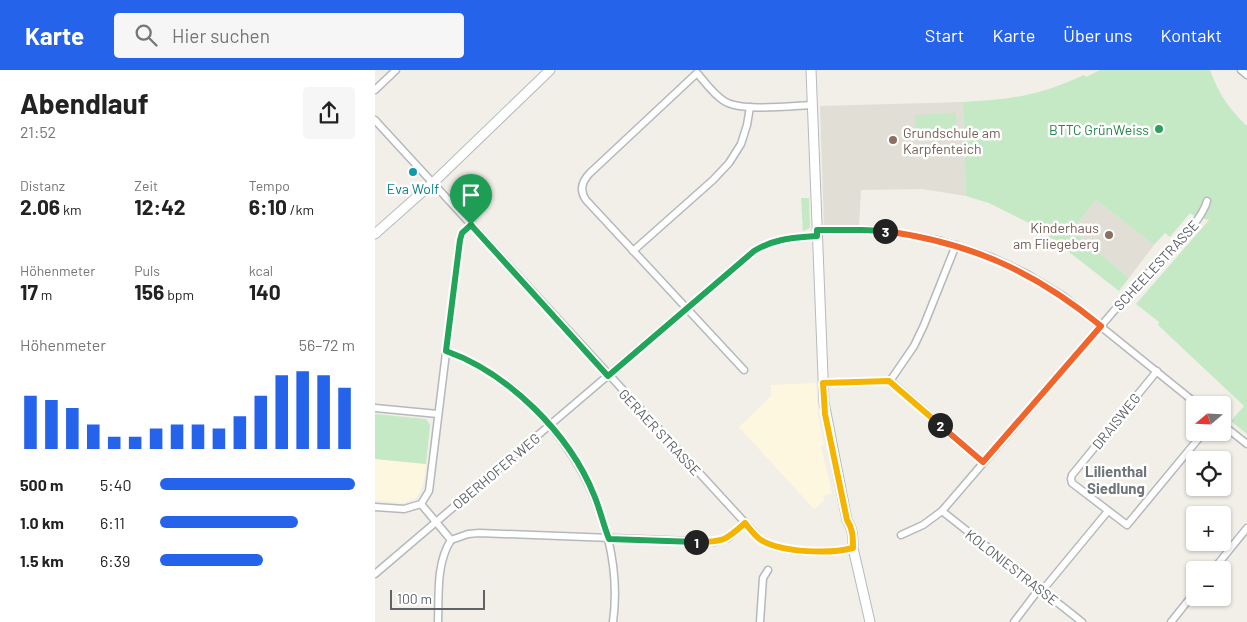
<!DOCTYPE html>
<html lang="de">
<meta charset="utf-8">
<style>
body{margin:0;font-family:Barlow,sans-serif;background:#f6f6f6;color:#222;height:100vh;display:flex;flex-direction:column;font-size:19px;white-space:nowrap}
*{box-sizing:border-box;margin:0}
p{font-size:16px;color:#767676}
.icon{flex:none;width:28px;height:28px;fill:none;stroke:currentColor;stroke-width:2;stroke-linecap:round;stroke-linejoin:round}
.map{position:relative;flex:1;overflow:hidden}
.details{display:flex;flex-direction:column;background:#fff;width:375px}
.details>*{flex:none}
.needle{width:32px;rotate:251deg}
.tools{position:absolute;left:811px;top:326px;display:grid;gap:10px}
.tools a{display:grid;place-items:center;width:45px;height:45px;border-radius:5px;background:#fff;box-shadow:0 1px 4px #0004;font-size:25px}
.scale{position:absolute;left:15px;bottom:12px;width:95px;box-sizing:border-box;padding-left:5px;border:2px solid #5f6368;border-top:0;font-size:14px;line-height:18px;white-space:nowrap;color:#5f6368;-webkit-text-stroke:4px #fff;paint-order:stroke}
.pin{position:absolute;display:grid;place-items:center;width:42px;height:42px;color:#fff;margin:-51px -21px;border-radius:50% 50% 50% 0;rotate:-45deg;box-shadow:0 0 5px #0007}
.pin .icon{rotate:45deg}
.km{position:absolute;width:25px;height:25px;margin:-12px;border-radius:50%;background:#222;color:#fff;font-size:14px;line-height:25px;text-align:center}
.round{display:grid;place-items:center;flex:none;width:52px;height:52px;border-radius:5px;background:#f6f6f6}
.summary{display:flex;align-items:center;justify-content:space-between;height:85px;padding:0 20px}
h1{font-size:28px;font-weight:700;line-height:38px}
.metrics{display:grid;grid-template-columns:repeat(3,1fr);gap:8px;height:85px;padding:5px 20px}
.metrics div{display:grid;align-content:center}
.metrics b{font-size:21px;font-weight:700}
.metrics small{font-size:14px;font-weight:400}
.metrics p{font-size:14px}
.chart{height:140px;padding:10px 20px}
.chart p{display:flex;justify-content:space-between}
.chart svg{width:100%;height:90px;margin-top:5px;stroke:#2563eb;stroke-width:6}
ul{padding:0 20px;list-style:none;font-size:16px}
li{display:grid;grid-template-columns:80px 60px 1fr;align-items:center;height:38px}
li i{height:12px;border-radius:6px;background:#2563eb}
header{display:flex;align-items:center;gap:30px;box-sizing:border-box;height:70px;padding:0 25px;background:#2563eb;color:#fff}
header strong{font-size:24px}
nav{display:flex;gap:28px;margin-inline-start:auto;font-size:18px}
.search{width:350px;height:45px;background:#f6f6f6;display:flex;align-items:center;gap:12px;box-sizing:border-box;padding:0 18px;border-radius:5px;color:#767676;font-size:19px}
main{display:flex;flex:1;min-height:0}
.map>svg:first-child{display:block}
.commercial{fill:#fef7e0}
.education{fill:#e1ded6}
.green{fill:#c5e8c5}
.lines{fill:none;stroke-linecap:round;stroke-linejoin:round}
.street-casing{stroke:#b5b8bc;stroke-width:9}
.secondary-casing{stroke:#b6babf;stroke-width:11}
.street{stroke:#fff;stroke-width:6}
.secondary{stroke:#fff;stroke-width:9}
.split-1-casing{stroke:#fff;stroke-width:10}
.split-2-casing{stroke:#fff;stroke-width:10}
.split-3-casing{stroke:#fff;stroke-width:10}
.split-4-casing{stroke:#fff;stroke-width:10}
.split-1{stroke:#22a559;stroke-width:6}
.split-2{stroke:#f5b400;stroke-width:6}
.split-3{stroke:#f0652b;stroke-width:6}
.split-4{stroke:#22a559;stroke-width:6}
.leisure-dot{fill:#2e9e5b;stroke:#fff;stroke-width:2}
.education-dot{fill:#8d6e63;stroke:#fff;stroke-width:2}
.culture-dot{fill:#0f9aa8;stroke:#fff;stroke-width:2}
.labels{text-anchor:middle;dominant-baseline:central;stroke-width:5;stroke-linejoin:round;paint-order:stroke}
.leisure-label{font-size:14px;fill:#27864d;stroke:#fff;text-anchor:end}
.education-label{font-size:14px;fill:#785e54;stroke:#fff;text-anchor:start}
.culture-label{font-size:14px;fill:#0d838f;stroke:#fff}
.street-label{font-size:14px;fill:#5f6368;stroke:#fff}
.neighbourhood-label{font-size:15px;font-weight:bold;fill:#70757a;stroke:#fff}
</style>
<header>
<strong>Karte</strong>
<div class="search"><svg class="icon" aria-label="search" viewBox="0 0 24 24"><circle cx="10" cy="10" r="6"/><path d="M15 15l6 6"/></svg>Hier suchen</div>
<nav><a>Start</a><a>Karte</a><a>Über uns</a><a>Kontakt</a></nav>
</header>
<main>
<section class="details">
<div class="summary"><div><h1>Abendlauf</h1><p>21:52</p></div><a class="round"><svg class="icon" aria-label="share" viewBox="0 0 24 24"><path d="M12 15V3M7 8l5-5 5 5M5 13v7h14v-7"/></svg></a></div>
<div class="metrics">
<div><p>Distanz</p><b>2.06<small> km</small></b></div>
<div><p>Zeit</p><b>12:42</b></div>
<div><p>Tempo</p><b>6:10<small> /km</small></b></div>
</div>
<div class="metrics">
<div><p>Höhenmeter</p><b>17<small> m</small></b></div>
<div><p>Puls</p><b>156<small> bpm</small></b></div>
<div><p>kcal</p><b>140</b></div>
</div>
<div class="chart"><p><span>Höhenmeter</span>56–72 m</p>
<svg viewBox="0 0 160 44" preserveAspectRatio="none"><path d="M5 44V18M15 44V20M25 44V24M35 44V32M45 44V38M55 44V38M65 44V34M75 44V32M85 44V32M95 44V34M105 44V28M115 44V18M125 44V8M135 44V6M145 44V8M155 44V14"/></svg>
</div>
<ul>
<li><b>500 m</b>5:40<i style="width:100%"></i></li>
<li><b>1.0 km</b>6:11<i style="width:71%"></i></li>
<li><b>1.5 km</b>6:39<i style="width:53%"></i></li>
</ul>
</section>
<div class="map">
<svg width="872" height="552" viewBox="0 0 872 552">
<rect width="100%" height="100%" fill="#f1efe8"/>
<g class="commercial">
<polygon points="441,313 443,343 449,375 446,376 457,423 448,426 449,431 439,439 364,357 396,326 396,315"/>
<polygon points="0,389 51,394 48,416 41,428 28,433 0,430"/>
</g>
<g class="education">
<polygon points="588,32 591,126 547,119 486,120 484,156 449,156 445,36"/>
<polygon points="721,130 779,175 754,208 697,160"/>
</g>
<g class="green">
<path d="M 725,0 L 835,0 C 843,23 854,39 872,56 L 872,364 L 856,351 L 869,336 L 783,255 L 784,252 L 761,234 L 834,150 L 821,147 L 815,143 L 795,167 L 790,163 L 779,175 L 721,130 L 697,160 L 754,208 L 744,221 L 662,157 L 614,133 L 591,126 L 588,32 C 635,30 666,25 709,5 L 711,7 Z"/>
<polygon points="581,43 582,64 541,66 540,45"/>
<polygon points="426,128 434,128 435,158 428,161"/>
<polygon points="0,344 51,349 55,355 51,394 0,389"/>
</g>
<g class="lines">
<g class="street-casing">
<g id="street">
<polyline points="866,0 872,5"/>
<polyline points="0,20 21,0"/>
<path d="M 0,50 L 385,469 C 391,472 396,476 403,477 C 421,483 460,483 478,478"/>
<polyline points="442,160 497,160 530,164 566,171 616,187 652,204 688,226 823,335"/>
<polyline points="258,181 338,110 354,93 366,74 372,55 375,37"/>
<path d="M 71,281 C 176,318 253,442 238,552"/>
<path d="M 369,300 L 211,130 C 204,120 207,111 215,103 L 322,3 C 330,12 338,24 349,31 C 366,42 416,36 438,35"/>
<polyline points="782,301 697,405 696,409 697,413 752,455 829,362"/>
<polyline points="515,311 539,276 549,255 581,175"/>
<polyline points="448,313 515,311 608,392"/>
<polyline points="0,338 63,344"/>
<polyline points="848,355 872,374"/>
<polyline points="0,437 29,439 46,434"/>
<polyline points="567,441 707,552"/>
<path d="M 526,465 L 548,455 L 567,441 L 762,214 C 770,204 777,201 785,193 C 798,182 828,147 832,131"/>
<polyline points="76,470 93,464 104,463 340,472 353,468 370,453"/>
<polyline points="838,500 872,458"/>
<path d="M 0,504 L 379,181 C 400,169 419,168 442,166"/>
<path d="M 63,552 C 64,525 61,493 76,470 L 46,434 L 54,421 L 85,169 L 87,163 L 96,155"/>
<polyline points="385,552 388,508 393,500"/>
<polyline points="639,552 661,523 671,516 733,441"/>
<polyline points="796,552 820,522"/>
</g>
</g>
<g class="secondary-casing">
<g id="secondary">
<path d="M 436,0 L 449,332 L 472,450 C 478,459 478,467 478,478 L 495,552"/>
<polyline points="0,164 63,108 175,0"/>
</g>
</g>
<use href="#street" class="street"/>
<use href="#secondary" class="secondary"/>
</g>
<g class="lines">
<g class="split-1-casing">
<path id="split-1" d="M 96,155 L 87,163 L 85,170 L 71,281 C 133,303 194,363 219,425 C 225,439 228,454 234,469 L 321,472"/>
</g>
<g class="split-2-casing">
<path id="split-2" d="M 321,472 C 348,472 350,471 370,453 C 375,459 380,466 386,470 C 408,483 455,484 478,478 C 478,467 478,459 472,450 L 450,344 L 448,313 L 514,311 L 565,355"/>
</g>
<g class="split-3-casing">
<path id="split-3" d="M 510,161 C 596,173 659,201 726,256 L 608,392 L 565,355"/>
</g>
<g class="split-4-casing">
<path id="split-4" d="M 96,155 L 233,306 L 379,181 C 401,168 418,168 442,166 L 442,160 L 487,160 L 510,161"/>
</g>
<use href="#split-1" class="split-1"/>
<use href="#split-2" class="split-2"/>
<use href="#split-3" class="split-3"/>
<use href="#split-4" class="split-4"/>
</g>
<circle class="leisure-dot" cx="784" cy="59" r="5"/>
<g class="education-dot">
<circle cx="518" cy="70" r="5"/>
<circle cx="734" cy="165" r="5"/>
</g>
<circle class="culture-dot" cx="38" cy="102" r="5"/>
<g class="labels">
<g class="leisure-label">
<text x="774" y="59">BTTC GrünWeiss</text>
</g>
<g class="education-label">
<text x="528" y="62">Grundschule am<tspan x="528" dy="16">Karpfenteich</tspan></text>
<text x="724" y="157" text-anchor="end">Kinderhaus<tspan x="724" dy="16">am Fliegeberg</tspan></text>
</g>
<g class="culture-label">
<text x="38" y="118">Eva Wolf</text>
</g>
<g class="street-label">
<text transform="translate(781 195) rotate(-47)">SCHEELESTRASSE</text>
<text transform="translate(741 351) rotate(-51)">DRAISWEG</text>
<text transform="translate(285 362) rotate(47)">GERAER STRASSE</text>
<text transform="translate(121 401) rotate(-40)">OBERHOFER WEG</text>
<text transform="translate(637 497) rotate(38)">KOLONIESTRASSE</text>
</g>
<g class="neighbourhood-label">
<text x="741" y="401">Lilienthal<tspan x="741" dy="17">Siedlung</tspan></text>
</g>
</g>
</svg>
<div class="tools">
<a><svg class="needle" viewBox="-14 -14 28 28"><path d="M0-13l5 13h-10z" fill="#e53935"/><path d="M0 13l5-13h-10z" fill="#767676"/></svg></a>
<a><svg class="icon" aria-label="locate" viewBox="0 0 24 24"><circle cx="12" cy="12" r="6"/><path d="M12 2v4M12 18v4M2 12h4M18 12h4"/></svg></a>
<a>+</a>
<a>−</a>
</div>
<div class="scale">100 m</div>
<div class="pin" style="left:96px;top:155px;background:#1e9e55"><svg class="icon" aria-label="arrive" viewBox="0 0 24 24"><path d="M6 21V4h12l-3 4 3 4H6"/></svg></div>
<b class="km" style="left:321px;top:472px">1</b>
<b class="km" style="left:565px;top:355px">2</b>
<b class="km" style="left:510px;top:161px">3</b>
</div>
</main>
